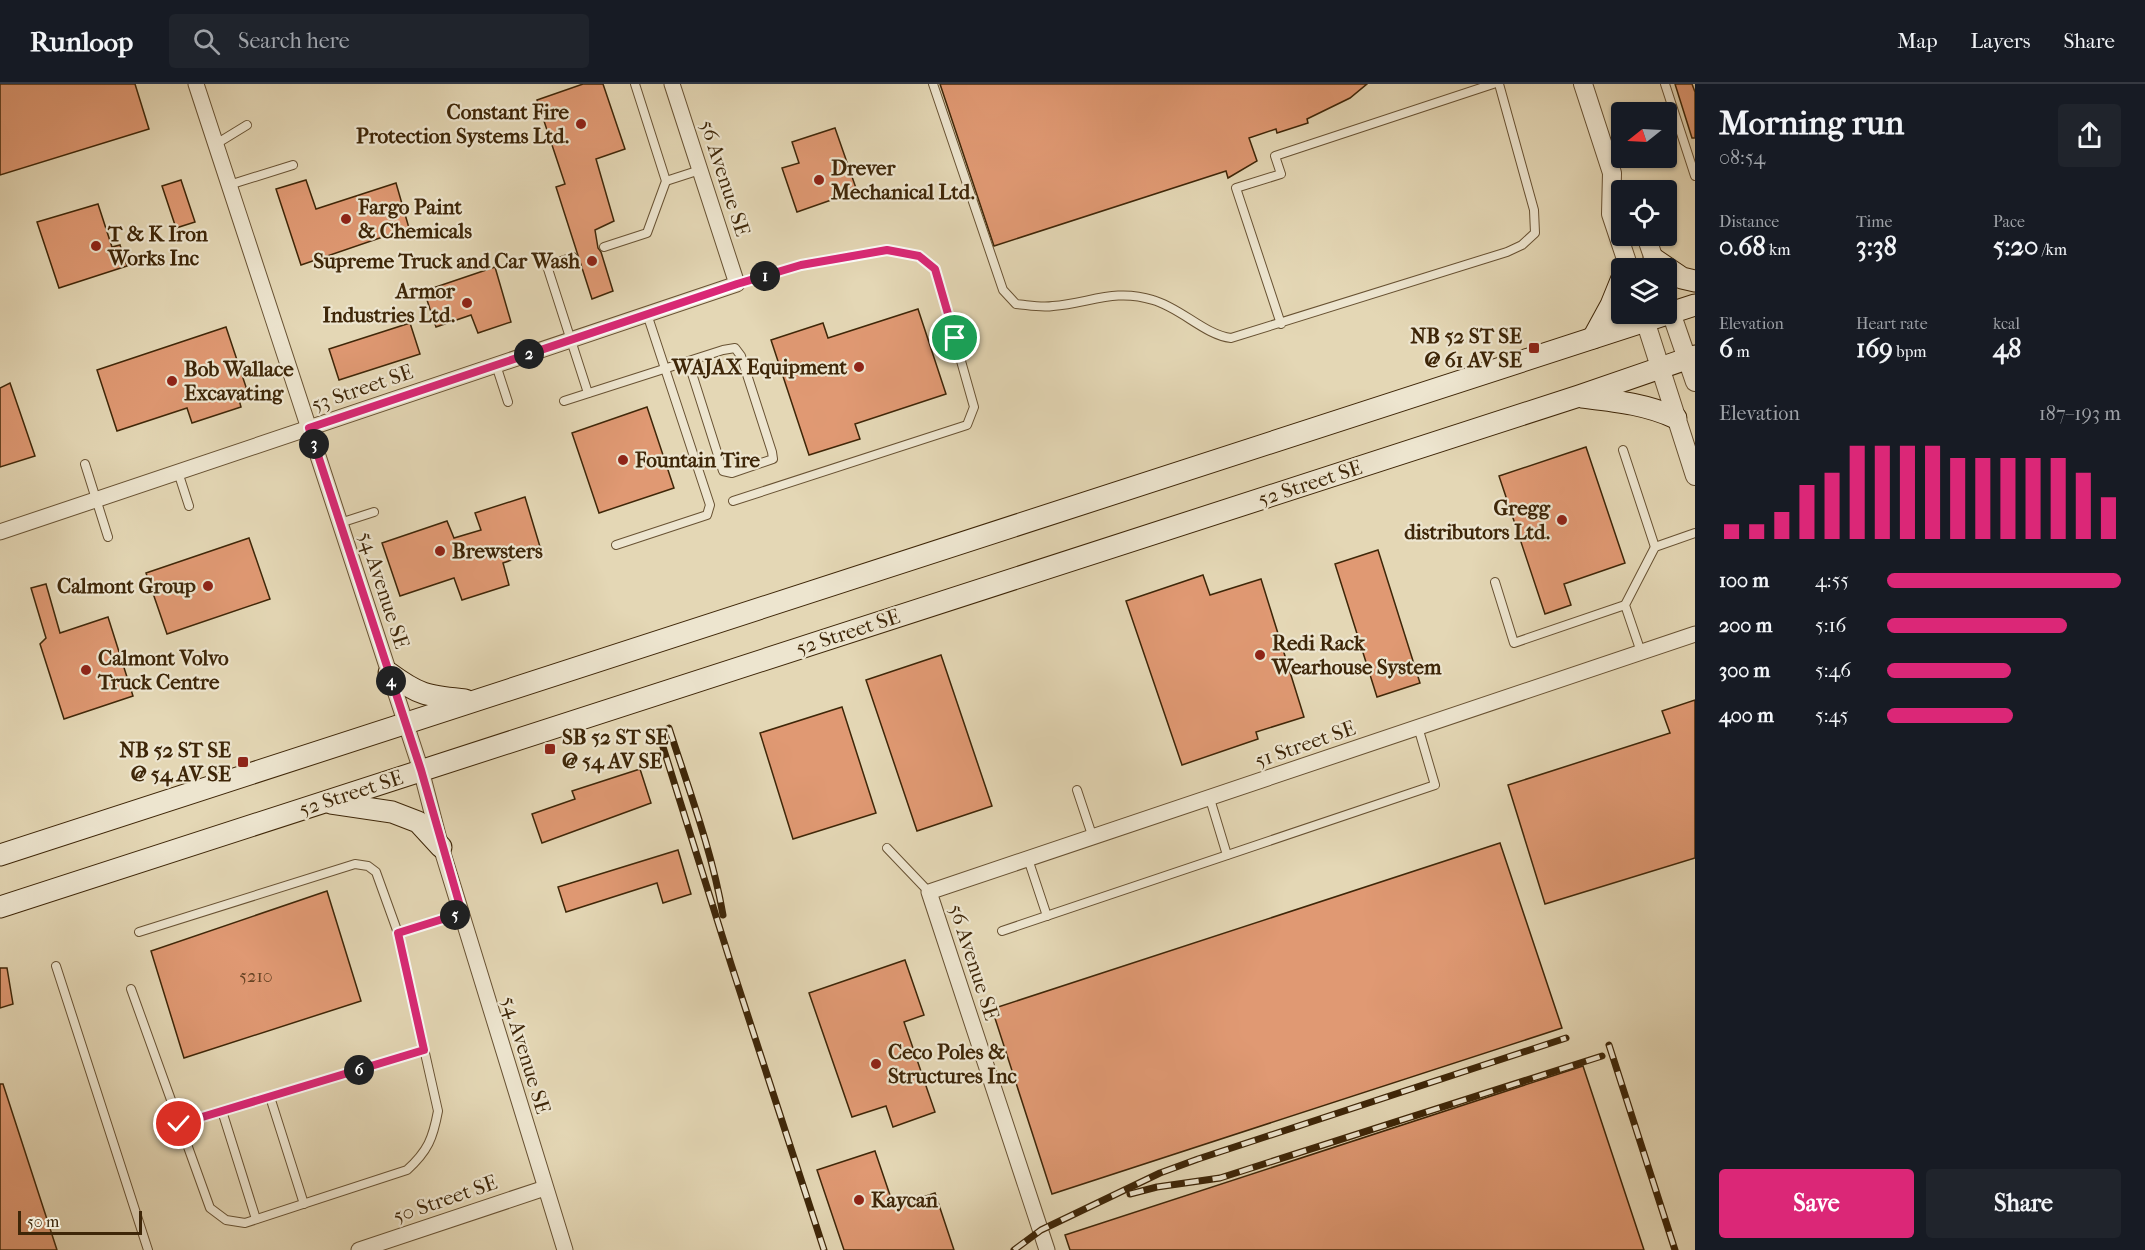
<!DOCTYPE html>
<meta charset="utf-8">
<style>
body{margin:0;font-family:"IM FELL French Canon",serif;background:#20242c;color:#f1f3f6;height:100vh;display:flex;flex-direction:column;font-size:22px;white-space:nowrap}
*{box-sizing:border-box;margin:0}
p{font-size:20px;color:#9ea1a6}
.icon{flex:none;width:33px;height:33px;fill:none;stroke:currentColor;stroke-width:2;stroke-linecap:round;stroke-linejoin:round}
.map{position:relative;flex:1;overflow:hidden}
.details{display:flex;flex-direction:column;background:#171b24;width:450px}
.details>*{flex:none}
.needle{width:39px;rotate:252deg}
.fabs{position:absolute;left:1611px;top:18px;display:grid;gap:12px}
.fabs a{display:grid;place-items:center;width:66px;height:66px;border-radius:6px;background:#171b24;box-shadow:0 2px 4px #0004;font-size:30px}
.scale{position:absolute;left:18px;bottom:15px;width:124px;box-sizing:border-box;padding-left:6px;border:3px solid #3e2608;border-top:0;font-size:16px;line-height:21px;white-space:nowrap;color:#3e2608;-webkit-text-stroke:4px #ede5cf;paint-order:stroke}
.pin{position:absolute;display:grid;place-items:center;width:51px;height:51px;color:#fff;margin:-26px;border:3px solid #fff;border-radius:50%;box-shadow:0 2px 6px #0007}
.km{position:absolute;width:30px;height:30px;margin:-15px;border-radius:50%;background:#222;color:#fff;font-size:16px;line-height:30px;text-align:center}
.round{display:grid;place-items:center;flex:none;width:63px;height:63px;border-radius:6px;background:#20242c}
.head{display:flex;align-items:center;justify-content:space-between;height:102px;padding:0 24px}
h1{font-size:33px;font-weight:800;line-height:45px}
.metrics{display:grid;grid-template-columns:repeat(3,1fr);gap:9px;height:102px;padding:6px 24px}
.metrics div{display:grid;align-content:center}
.metrics b{font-size:26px;font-weight:800}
.metrics small{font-size:16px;font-weight:400}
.metrics p{font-size:16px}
.chart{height:168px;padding:12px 24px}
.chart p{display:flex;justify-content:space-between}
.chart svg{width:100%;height:108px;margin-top:6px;stroke:#db2777;stroke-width:6}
.primary-button{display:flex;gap:12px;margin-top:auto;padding:12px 24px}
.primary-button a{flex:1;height:69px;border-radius:6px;background:#db2777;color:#fff;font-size:24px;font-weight:800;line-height:69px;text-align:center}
.primary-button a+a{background:#20242c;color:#f1f3f6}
ul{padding:0 24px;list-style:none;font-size:20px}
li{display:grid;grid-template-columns:96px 72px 1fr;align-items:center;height:45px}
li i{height:15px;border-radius:8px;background:#db2777}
header{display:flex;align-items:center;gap:36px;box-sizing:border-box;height:84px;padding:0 30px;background:#171b24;border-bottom:2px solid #363941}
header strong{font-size:28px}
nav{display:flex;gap:33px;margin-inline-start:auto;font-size:21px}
.search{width:420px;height:54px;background:#20242c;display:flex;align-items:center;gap:15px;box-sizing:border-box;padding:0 21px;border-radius:6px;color:#9ea1a6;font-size:22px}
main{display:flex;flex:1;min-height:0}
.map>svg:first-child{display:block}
.building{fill:#e09973;stroke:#3e2608;stroke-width:1.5}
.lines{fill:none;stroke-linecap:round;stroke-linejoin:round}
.service-casing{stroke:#685233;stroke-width:10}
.minor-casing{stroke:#685233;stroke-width:17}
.tertiary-casing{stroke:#685233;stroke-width:20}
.secondary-casing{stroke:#3e2608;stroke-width:23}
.service{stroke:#ede5cf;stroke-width:8}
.minor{stroke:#ede5cf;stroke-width:15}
.tertiary{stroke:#ede5cf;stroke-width:18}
.secondary{stroke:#ede5cf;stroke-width:21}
.rail-casing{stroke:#3e2608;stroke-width:7}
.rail{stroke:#ede5cf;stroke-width:4.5;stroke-dasharray:14;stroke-linecap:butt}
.route-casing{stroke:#fff;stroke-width:12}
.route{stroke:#db2777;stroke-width:8}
.poi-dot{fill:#8f2418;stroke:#ede5cf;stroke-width:2}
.labels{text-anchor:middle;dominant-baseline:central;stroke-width:4.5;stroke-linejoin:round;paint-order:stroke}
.number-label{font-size:18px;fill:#664323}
.poi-label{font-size:21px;font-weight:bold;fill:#3e2608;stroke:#ede5cf;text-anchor:start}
.street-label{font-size:21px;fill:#3e2608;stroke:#ede5cf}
</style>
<header>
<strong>Runloop</strong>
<div class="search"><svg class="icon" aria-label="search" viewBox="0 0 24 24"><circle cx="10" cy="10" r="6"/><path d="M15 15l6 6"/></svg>Search here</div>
<nav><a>Map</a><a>Layers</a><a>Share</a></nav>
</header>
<main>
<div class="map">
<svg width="1695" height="1166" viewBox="0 0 1695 1166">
<rect width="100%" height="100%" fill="#e4d7b5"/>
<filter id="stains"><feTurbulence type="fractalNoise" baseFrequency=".00333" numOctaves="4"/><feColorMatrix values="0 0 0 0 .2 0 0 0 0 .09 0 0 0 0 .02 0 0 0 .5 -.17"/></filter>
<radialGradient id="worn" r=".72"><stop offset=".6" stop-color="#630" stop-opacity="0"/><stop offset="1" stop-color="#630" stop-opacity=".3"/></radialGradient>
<g class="building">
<polygon points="0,0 135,0 149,45 0,91"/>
<polygon points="583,0 603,0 625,65 596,75 614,137 595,146 598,164 601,168 613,207 592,215 556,103 565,100 537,16"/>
<polygon points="940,0 1367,0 1350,14 1307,35 1308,39 1277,49 1276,45 1249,54 1257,77 1228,94 1226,87 994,162"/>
<polygon points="1675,0 1692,0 1695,8 1695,54 1692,54"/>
<polygon points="835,44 857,107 797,128 782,84 799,79 792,58"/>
<polygon points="181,96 195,138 176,144 162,102"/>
<polygon points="306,96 316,125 396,99 409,144 301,181 276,105"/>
<polygon points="98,120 112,163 120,161 127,182 59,204 37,138"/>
<polygon points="495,183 511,238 478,249 471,231 436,243 424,207"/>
<polygon points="918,225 946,310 855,340 860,355 809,371 771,256 823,239 828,254"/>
<polygon points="410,239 420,270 339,296 329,265"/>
<polygon points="226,243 248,309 238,312 241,323 192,339 187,324 117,347 97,286"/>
<polygon points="10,299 35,372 0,383 0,304"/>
<polygon points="647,323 674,404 599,429 572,349"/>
<polygon points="1586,363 1625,479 1564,500 1571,521 1545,530 1499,392"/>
<polygon points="525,413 541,466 503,479 509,501 462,516 454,494 400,512 382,459 447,437 454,454 481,446 475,429"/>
<polygon points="249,454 270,515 167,550 146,489"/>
<polygon points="1378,466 1420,599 1377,613 1335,480"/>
<polygon points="1203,491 1210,511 1261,495 1304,633 1256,648 1258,655 1182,681 1126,517"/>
<polygon points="46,500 60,549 108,533 133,612 64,635 40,560 46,554 31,504"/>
<polygon points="941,571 992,722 917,747 866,596"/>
<polygon points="1695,616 1695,774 1545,820 1508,701 1670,649 1662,627"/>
<polygon points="842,623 876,729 793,755 760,649"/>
<polygon points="640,685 651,719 542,759 532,730 575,715 572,707"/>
<polygon points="1500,759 1562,944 1052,1110 992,925"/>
<polygon points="678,766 691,810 663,819 657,799 566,828 558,803"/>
<polygon points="327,807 361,917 184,974 151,867"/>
<polygon points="905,876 924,931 904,938 935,1028 893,1043 886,1022 852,1033 809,909"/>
<polygon points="0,884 7,884 13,920 0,924"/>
<polygon points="1583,982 1644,1166 1070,1166 1065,1151"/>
<polygon points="0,1000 3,1000 57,1166 0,1166"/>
<polygon points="875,1067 894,1123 935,1109 954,1166 844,1166 817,1086"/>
</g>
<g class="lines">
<g class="service-casing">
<g id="service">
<path d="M 933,0 L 1003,206 L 1016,220 C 1028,221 1041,224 1053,222 C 1090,219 1115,204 1153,216 C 1181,224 1205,251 1231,254 L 1507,168 L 1522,161 L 1535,149 L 1534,126 L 1499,0"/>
<polyline points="1665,0 1695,92"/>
<polyline points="216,60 247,41"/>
<polyline points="666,97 700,86"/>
<polyline points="229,101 293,81"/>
<polyline points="604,163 647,149 666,97 635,0"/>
<polyline points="573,173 547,182 588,309"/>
<polyline points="1281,240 1236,104 1281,90 1275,72 1493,0"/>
<polyline points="496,281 508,318"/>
<polyline points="564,317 723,266 735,264 741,272 772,368 773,375 732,389 723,387 688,277"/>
<polyline points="1623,366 1655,463"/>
<polyline points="85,380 108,453"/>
<polyline points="178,388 189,422"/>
<polyline points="733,417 967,341 974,323 935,185 919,172 887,166 801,181 737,200"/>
<polyline points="340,439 374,428"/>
<polyline points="616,461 707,431 710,421 647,230"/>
<polyline points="1495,498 1514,559 1625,521"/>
<polyline points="1641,568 1625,521 1655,463 1695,449"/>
<polyline points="1077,706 1093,754"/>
<polyline points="1210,715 1227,771"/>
<polyline points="887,764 929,808"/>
<polyline points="1028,775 1047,832"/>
<polyline points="1002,847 1435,701 1418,643"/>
<polyline points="139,848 355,780 368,782 376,788 398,849 462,829"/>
<polyline points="56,882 148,1166"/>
<path d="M 131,905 L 210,1124 L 226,1136 L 245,1139 L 407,1086 C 428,1067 433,1054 438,1027 L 398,849"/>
<polyline points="270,1013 304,1120"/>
<polyline points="222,1027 256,1135"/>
<polyline points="179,1040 424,966"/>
</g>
</g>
<g class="minor-casing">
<g id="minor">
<polyline points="196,0 421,686 441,763 565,1166"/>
<polyline points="0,448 737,200 672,0"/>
<polyline points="359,1166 545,1104"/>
<polyline points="1047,1166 929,808 1695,550"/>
</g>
</g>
<g class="tertiary-casing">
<g id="tertiary">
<polyline points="1583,0 1612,89 1611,130 1629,184"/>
<polyline points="1646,152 1657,184"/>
<polyline points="1666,214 1695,298"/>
<polyline points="1643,230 1695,392"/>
</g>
</g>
<g class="secondary-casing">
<g id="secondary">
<polyline points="1654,175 1682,194 1695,197"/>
<polyline points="1593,254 1611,221 1622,194"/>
<path d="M 1582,313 C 1615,317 1646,320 1676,334"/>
<path d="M 389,589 C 420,612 428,612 465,616"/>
<polyline points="331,719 392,728 418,738 441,763"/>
<polyline points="0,771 1695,221"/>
<polyline points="0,823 1579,312 1695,272"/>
</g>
</g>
<use href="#service" class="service"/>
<use href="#minor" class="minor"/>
<use href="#tertiary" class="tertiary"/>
<use href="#secondary" class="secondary"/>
<g class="rail-casing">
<g id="rail">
<path d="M 669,644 C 689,706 712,767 723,831"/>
<polyline points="658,647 731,880 824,1166"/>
<polyline points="1609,961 1675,1166"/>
<polyline points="1130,1110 1157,1103 1220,1094 1602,972"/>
<polyline points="1014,1166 1041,1146 1160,1089 1198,1075 1566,954"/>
</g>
</g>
<use href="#rail" class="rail"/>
</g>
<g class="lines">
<g class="route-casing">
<polyline id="route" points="179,1040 424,966 398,849 462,829 421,686 309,344 737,200 801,181 887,166 919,172 935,185 955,254"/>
</g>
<use href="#route" class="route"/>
</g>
<g class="poi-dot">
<circle cx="581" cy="40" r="6"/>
<circle cx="819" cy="96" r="6"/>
<circle cx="346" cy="135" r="6"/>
<circle cx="96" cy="162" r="6"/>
<circle cx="592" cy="177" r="6"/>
<circle cx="467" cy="219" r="6"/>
<rect x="1528" y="258" width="12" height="12" rx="3"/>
<circle cx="859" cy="283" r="6"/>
<circle cx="172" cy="297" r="6"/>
<circle cx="623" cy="376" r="6"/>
<circle cx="1562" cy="436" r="6"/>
<circle cx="440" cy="467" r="6"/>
<circle cx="208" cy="502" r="6"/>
<circle cx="1260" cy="571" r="6"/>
<circle cx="86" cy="586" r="6"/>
<rect x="544" y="659" width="12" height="12" rx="3"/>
<rect x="237" y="672" width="12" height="12" rx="3"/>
<circle cx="876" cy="980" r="6"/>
<circle cx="859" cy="1116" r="6"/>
</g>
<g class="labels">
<g class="number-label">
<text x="256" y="892">5210</text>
</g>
<g class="poi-label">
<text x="569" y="28" text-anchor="end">Constant Fire<tspan x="569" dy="24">Protection Systems Ltd.</tspan></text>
<text x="831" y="84">Drever<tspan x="831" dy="24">Mechanical Ltd.</tspan></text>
<text x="358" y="123">Fargo Paint<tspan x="358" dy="24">&amp; Chemicals</tspan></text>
<text x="108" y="150">T &amp; K Iron<tspan x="108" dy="24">Works Inc</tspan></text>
<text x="580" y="177" text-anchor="end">Supreme Truck and Car Wash</text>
<text x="455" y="207" text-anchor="end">Armor<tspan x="455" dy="24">Industries Ltd.</tspan></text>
<text x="1522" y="252" text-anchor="end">NB 52 ST SE<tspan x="1522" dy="24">@ 61 AV SE</tspan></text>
<text x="847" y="283" text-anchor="end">WAJAX Equipment</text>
<text x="184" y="285">Bob Wallace<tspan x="184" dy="24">Excavating</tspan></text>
<text x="635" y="376">Fountain Tire</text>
<text x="1550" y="424" text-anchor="end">Gregg<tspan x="1550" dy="24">distributors Ltd.</tspan></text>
<text x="452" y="467">Brewsters</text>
<text x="196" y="502" text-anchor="end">Calmont Group</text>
<text x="1272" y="559">Redi Rack<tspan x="1272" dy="24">Wearhouse System</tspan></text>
<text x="98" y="574">Calmont Volvo<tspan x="98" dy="24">Truck Centre</tspan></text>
<text x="562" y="653">SB 52 ST SE<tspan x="562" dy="24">@ 54 AV SE</tspan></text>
<text x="231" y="666" text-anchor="end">NB 52 ST SE<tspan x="231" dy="24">@ 54 AV SE</tspan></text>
<text x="888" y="968">Ceco Poles &amp;<tspan x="888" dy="24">Structures Inc</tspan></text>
<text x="871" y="1116">Kaycan</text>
</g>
<g class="street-label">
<text transform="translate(725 94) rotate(72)">56 Avenue SE</text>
<text transform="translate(362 304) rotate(-19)">53 Street SE</text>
<text transform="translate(1310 399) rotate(-18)">52 Street SE</text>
<text transform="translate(384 506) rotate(72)">54 Avenue SE</text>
<text transform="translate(848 548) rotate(-18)">52 Street SE</text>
<text transform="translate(1305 660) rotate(-19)">51 Street SE</text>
<text transform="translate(351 709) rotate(-18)">52 Street SE</text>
<text transform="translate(974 878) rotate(72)">56 Avenue SE</text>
<text transform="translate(526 971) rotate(73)">54 Avenue SE</text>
<text transform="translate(445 1115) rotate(-19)">50 Street SE</text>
</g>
</g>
<rect width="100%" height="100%" filter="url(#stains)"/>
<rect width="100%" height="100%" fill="url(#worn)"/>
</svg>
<div class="fabs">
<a><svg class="needle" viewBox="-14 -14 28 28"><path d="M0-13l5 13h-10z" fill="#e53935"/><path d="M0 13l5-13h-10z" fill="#9ea1a6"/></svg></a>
<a><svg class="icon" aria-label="locate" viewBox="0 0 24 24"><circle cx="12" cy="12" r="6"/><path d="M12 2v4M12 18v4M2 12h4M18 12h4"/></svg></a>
<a><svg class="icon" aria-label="layers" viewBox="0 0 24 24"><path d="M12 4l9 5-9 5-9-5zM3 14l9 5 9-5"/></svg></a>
</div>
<div class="scale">50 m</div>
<div class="pin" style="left:955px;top:254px;background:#1e9e55"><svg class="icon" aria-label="arrive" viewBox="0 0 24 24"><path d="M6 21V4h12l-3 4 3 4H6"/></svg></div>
<div class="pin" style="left:179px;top:1040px;background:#d93025"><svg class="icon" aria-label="check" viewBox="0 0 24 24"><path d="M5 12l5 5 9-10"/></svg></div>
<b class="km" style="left:765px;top:192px">1</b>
<b class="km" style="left:529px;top:270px">2</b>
<b class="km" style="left:314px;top:360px">3</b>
<b class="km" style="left:391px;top:597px">4</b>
<b class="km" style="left:455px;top:831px">5</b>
<b class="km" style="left:359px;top:986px">6</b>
</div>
<section class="details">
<div class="head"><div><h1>Morning run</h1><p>08:54</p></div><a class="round"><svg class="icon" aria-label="share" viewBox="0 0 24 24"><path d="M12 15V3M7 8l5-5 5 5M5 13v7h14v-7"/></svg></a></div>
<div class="metrics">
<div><p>Distance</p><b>0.68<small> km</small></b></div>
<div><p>Time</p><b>3:38</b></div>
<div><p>Pace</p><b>5:20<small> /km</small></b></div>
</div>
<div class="metrics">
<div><p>Elevation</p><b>6<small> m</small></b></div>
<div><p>Heart rate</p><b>169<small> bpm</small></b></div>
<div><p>kcal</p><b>48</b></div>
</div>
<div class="chart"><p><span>Elevation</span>187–193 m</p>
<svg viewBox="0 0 160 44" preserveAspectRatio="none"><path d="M5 44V38M15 44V38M25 44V33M35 44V22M45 44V17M55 44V6M65 44V6M75 44V6M85 44V6M95 44V11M105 44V11M115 44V11M125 44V11M135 44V11M145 44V17M155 44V27"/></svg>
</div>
<ul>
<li><b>100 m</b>4:55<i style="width:100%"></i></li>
<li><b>200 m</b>5:16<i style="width:77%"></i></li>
<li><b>300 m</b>5:46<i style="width:53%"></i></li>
<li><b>400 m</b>5:45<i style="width:54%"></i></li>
</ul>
<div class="primary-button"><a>Save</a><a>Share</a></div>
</section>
</main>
